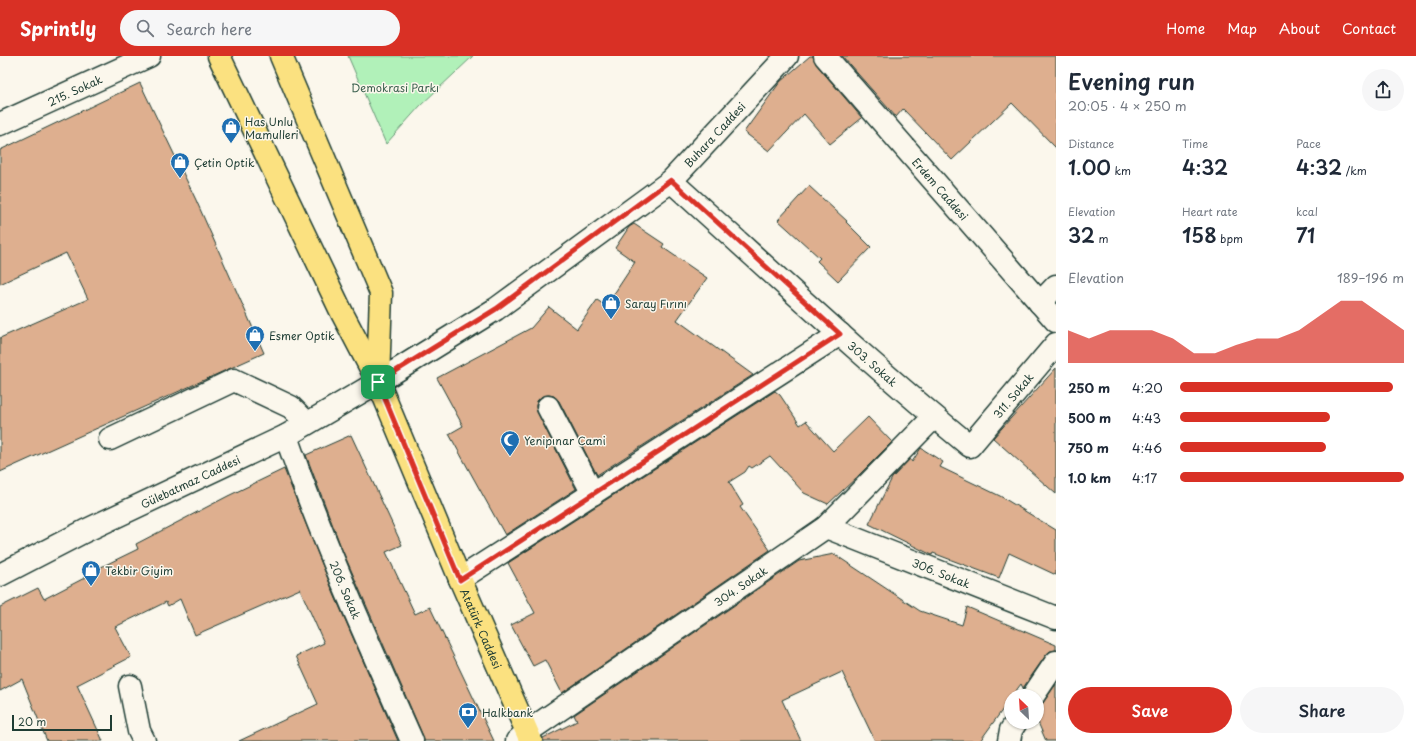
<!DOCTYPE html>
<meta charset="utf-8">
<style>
body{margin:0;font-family:"Playpen Sans",sans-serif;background:#f6f6f7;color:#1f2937;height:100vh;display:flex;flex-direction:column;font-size:15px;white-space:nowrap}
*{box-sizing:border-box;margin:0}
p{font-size:13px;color:#747a83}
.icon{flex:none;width:22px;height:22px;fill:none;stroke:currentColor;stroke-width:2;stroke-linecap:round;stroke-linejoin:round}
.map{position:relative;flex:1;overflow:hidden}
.side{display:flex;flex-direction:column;background:#fff;width:360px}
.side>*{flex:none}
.needle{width:26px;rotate:335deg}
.buttons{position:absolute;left:1004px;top:633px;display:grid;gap:8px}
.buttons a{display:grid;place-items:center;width:40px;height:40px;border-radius:50%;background:#fff;box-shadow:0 1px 3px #0004;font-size:20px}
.scale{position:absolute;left:12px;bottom:10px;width:100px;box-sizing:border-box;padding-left:4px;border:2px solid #1f3d34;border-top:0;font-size:11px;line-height:14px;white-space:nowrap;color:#1f3d34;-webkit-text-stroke:3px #fbf7ec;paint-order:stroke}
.pin{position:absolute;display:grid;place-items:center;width:34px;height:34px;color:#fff;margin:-17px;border-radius:8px;box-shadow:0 2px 6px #0006}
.round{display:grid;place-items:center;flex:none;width:42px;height:42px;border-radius:21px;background:#f6f6f7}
.head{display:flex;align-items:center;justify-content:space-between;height:68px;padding:0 12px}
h1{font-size:22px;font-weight:600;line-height:30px}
.stats{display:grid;grid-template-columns:repeat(3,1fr);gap:6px;height:68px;padding:4px 12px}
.stats div{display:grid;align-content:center}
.stats b{font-size:20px;font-weight:600}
.stats small{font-size:11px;font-weight:400}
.stats p{font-size:11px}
.chart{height:112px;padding:8px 12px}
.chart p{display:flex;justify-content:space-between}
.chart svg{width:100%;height:72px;margin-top:4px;fill:#d93025;opacity:.7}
.cta{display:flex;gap:8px;margin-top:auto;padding:8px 12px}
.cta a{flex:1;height:46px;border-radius:24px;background:#d93025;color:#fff;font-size:16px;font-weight:600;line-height:46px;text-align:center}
.cta a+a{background:#f6f6f7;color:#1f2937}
ul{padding:0 12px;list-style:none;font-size:13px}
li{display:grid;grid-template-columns:64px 48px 1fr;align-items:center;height:30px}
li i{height:10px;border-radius:5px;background:#d93025}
header{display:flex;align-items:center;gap:24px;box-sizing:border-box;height:56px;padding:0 20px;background:#d93025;color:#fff}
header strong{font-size:19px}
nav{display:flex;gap:22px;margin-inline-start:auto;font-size:14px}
.search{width:280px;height:36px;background:#f6f6f7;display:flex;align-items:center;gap:10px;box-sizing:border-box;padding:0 14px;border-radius:22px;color:#747a83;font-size:15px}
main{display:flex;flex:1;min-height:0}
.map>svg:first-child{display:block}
.green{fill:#b1f1b9;stroke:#689776}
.building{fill:#deaf8f;stroke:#1f3d34}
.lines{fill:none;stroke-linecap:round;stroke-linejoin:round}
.minor-casing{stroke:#1f3d34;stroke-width:25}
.major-casing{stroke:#1f3d34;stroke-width:25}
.minor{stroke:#fbf7ec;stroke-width:22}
.major{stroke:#fbe180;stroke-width:22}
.route-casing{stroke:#fff;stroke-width:8}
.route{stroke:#d93025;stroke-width:5}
.labels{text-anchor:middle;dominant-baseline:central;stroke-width:3;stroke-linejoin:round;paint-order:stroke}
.park-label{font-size:11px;fill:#3c614f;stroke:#fbf7ec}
.street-label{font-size:11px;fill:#1f3d34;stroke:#fbf7ec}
.poi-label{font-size:11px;fill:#1f3d34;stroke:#fbf7ec;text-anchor:start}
</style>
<header>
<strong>Sprintly</strong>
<div class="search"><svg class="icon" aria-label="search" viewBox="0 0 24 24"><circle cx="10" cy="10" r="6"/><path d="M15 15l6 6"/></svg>Search here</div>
<nav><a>Home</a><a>Map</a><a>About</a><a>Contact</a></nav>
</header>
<main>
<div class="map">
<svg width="1056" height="685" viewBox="0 0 1056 685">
<rect width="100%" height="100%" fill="#fbf7ec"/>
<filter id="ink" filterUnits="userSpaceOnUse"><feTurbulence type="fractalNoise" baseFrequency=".025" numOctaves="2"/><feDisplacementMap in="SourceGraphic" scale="8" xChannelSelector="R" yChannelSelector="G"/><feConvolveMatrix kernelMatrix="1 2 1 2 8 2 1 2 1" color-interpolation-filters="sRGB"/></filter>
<g filter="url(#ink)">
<polygon class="green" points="348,0 473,0 420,50 386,88"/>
<g class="building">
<polygon points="810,0 813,0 816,8 862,62 830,88 804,58 769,95 744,76 780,26"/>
<polygon points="842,0 1056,0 1056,92 1012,47 952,104 903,53 896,61"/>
<polygon points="140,27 196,144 264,297 0,416 0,282 88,243 66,197 0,228 0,94"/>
<polygon points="809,130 847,165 846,166 871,191 838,225 817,205 820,202 778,164"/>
<polygon points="634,168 664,188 662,191 707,222 677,264 753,319 597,419 559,345 554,340 549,339 542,340 537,345 536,350 537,356 576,433 505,479 449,378 463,370 437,322 531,272 549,251 577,273 597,244 606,250 635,206 615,192 629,171"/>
<polygon points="1056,312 1056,438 993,382"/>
<polygon points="775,335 780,339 800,369 806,365 833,395 868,361 892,386 856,422 828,448 804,437 770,400 752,412 749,410 745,416 729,426 743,449 740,451 770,494 562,637 545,604 533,610 511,569 535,557 508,507"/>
<polygon points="351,379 402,489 386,496 415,558 430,551 494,685 424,685 423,680 341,491 306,399"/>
<polygon points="921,392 943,406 940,411 1000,440 1056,474 1056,519 1009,497 999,522 933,497 932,499 869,468 892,422 910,403 912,406"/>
<polygon points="284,413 334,538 398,685 239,685 318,648 296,600 324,587 300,533 195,579 180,543 168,550 166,546 115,571 131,601 77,629 103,685 47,685 22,623 0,635 0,551 38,532 44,543 96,516 95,514 138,493 136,488 228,440"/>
<polygon points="834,498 920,555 962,569 967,551 1056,589 1056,594 1050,595 1046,599 1023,632 1021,628 1012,640 1011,640 1011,642 980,685 875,685 842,616 782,644 801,685 543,685 543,682 577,665 574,659 799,505"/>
<polygon points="1056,628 1056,685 1046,685 1037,664 1037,652 1043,647"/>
</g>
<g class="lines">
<g class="minor-casing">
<g id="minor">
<path id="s1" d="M 825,0 L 1056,265"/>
<path id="s2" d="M 0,68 L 149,0"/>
<path id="s3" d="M 671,125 C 770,214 867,306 970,390 L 1056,288"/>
<polyline points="1040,247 1056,230"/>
<polyline points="548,351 593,438"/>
<path id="s4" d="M 286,380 C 322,484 367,584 412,685"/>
<polyline points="110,383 234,324 291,351 307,367"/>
<path id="s5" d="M 826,471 L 1056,562"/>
<path id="s6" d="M 0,519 L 85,475 L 286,380 L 378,326 L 496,253 L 671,125 L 787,0"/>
<polyline points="460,523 840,278"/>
<polyline points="130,630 139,675 144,685"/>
<polyline points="1033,640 1056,606"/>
<path id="s7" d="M 517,685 L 527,676 L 826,471 L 934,361"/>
<polyline points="1009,685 1011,674 1016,666"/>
</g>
</g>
<g class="major-casing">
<g id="major">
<path id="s8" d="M 219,0 L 343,259 L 378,326 L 460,523 L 531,685"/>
<polyline points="281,0 381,237 378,325"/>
</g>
</g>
<use href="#minor" class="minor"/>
<use href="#major" class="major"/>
</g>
</g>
<g class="lines" filter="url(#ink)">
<g class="route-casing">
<polygon id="route" points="671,124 840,278 460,524 378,326 496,253"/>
</g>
<use href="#route" class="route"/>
</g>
<defs>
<g id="shop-pin" transform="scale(1)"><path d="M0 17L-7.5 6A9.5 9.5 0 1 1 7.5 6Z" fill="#1f6fb2" stroke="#fbf7ec"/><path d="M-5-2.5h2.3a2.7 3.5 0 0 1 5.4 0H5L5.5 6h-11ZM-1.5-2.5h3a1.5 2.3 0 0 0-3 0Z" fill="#fff"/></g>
<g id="mosque-pin" transform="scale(1)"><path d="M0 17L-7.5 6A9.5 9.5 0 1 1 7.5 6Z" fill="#1f6fb2" stroke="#fbf7ec"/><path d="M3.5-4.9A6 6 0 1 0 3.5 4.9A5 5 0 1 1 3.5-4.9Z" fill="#fff"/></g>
<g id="bank-pin" transform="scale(1)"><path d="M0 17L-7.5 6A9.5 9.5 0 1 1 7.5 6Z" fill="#1f6fb2" stroke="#fbf7ec"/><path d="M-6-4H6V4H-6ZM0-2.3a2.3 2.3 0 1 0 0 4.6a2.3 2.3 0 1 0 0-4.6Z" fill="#fff"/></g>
</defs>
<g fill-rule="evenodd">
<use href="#shop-pin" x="231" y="71"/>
<use href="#shop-pin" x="180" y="106"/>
<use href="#shop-pin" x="611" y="247"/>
<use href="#shop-pin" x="255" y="279"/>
<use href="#mosque-pin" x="510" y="384"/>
<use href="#shop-pin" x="91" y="514"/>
<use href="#bank-pin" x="468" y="656"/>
</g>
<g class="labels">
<g class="park-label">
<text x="395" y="31">Demokrasi Parkı</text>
</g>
<g class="street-label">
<text stroke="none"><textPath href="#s2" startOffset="82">215. Sokak</textPath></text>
<text stroke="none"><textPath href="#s6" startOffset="844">Buhara Caddesi</textPath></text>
<text stroke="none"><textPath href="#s1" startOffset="176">Erdem Caddesi</textPath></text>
<text stroke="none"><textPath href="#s3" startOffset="272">303. Sokak</textPath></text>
<text stroke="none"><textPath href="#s3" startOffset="466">311. Sokak</textPath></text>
<text stroke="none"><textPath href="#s6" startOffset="212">Gülebatmaz Caddesi</textPath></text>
<text stroke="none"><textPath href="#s5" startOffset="124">306. Sokak</textPath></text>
<text stroke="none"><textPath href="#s7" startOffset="272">304. Sokak</textPath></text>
<text stroke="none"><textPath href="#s4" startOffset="165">206. Sokak</textPath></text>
<text stroke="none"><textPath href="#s8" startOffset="630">Atatürk Caddesi</textPath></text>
</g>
<g class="poi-label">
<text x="245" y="65">Has Unlu<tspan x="245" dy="13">Mamulleri</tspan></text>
<text x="194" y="106">Çetin Optik</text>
<text x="625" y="247">Saray Fırını</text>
<text x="269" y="279">Esmer Optik</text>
<text x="524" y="384">Yenipınar Cami</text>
<text x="105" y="514">Tekbir Giyim</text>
<text x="482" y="656">Halkbank</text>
</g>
</g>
</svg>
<div class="buttons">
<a><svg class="needle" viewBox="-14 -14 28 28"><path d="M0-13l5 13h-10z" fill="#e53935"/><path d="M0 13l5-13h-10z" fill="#747a83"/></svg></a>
</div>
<div class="scale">20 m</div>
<div class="pin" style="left:378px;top:326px;background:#1e9e55"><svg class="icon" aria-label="arrive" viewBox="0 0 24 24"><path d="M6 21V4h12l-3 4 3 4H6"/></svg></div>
</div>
<section class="side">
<div class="head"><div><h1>Evening run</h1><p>20:05 · 4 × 250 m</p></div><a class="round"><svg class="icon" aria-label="share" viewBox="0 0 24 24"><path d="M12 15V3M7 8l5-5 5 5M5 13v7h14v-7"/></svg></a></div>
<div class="stats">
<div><p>Distance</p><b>1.00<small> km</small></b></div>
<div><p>Time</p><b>4:32</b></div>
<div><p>Pace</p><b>4:32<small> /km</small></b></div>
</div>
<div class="stats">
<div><p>Elevation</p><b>32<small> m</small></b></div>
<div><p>Heart rate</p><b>158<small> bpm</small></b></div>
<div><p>kcal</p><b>71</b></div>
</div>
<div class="chart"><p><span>Elevation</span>189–196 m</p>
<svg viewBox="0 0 160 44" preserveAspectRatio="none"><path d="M0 44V24L10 29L20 24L30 24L40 24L50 29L60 38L70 38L80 33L90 29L100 29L110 24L120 15L130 6L140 6L150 15L160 24V44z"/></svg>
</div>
<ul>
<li><b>250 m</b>4:20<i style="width:95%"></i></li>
<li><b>500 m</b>4:43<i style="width:67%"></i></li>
<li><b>750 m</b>4:46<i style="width:65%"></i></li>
<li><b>1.0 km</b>4:17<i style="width:100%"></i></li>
</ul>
<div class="cta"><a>Save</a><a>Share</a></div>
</section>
</main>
